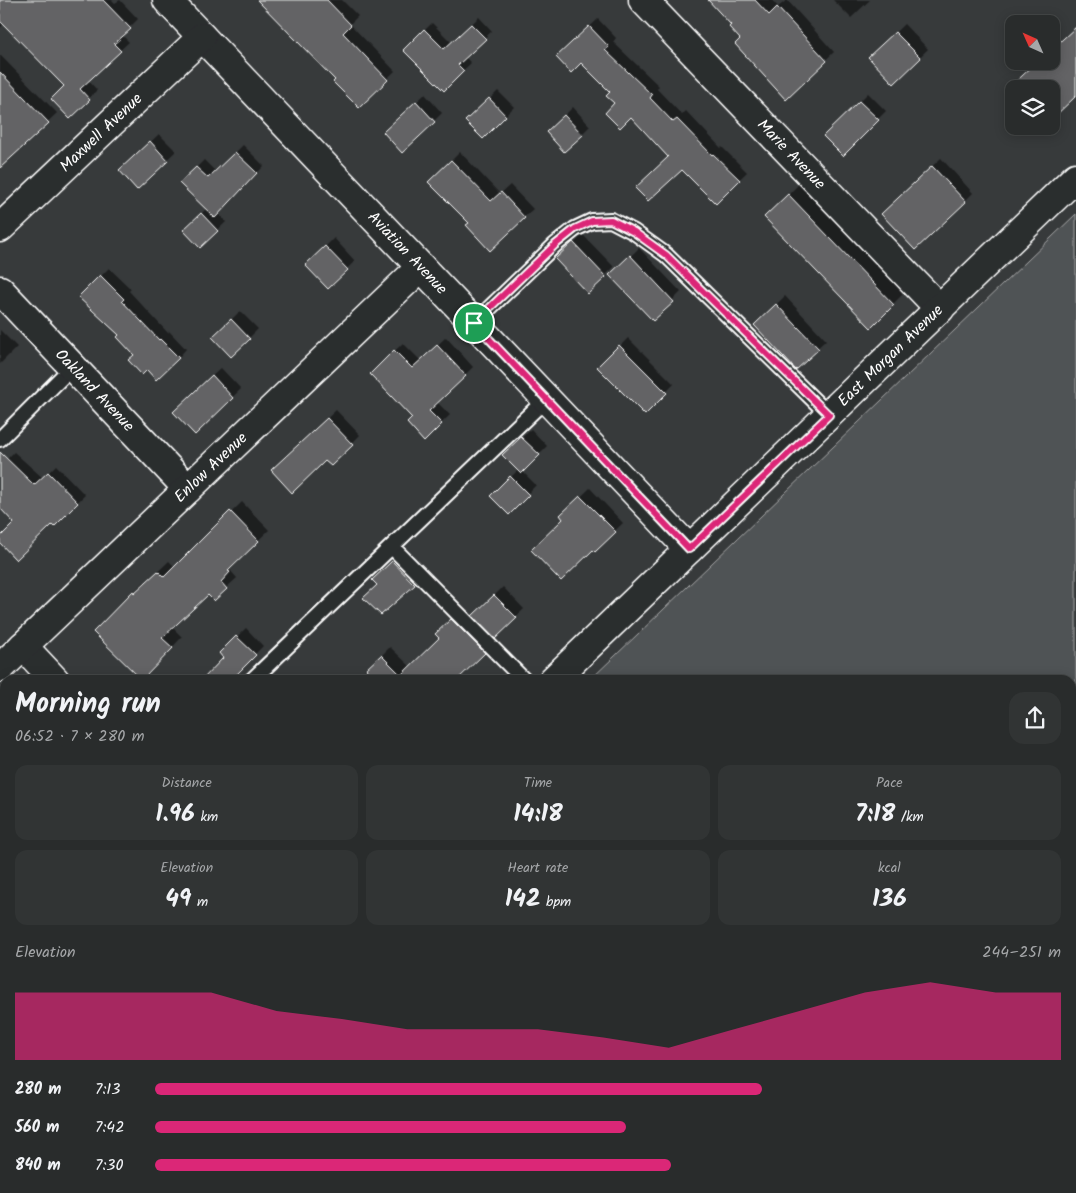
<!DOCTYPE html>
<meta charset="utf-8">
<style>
body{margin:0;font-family:Kalam,sans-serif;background:#313434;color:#f1f3f6;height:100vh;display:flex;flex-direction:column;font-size:19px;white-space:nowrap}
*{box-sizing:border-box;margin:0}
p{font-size:16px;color:#a5a7a9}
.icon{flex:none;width:28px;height:28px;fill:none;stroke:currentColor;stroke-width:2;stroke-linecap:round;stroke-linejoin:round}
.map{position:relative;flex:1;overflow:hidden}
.panel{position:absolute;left:0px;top:675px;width:1076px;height:519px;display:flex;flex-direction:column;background:#292c2c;border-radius:15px 15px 0 0;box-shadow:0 2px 12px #0003,0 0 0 1px #454848}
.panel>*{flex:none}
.needle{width:32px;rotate:315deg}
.controls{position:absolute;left:1005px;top:15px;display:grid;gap:10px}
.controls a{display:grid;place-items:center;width:55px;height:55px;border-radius:10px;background:#292c2c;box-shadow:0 2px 12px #0003,0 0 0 1px #454848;font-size:25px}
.pin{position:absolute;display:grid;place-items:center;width:42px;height:42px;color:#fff;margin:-21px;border:2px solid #fff;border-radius:50%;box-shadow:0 1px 5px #0007}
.round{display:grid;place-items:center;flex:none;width:52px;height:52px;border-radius:15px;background:#313434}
.headline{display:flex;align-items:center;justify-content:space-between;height:85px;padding:0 15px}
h1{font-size:28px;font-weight:800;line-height:38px}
.metrics{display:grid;grid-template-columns:repeat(3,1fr);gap:8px;height:85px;padding:5px 15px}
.metrics div{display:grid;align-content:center;border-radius:12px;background:#313434;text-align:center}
.metrics b{font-size:25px;font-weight:800}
.metrics small{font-size:14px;font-weight:400}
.metrics p{font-size:14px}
.chart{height:140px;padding:10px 15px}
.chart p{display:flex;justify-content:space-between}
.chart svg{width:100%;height:90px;margin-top:5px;fill:#db2777;opacity:.7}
ul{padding:0 15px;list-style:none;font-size:16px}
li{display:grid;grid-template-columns:80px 60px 1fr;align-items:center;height:38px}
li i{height:12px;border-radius:6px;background:#db2777}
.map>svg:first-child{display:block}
.green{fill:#505354;stroke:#a8a9aa}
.shadow{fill:#0007}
.building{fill:#636465;stroke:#fff}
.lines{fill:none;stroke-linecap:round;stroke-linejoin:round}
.service-casing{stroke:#fff;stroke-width:18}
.minor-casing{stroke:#fff;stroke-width:31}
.primary-casing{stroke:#fff;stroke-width:31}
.service{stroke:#2a2d2e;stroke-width:14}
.minor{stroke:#2a2d2e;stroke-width:28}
.primary{stroke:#2a2d2e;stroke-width:28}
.route-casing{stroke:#fff;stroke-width:10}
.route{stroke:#db2777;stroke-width:6}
.labels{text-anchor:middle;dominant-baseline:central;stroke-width:5;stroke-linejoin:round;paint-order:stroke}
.street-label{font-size:16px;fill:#fff;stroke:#2a2d2e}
</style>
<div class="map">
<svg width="1076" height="1193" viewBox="0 0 1076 1193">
<rect width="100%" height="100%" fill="#373a3b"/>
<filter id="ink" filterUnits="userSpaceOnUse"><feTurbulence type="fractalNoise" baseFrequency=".02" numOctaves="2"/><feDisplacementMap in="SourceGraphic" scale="10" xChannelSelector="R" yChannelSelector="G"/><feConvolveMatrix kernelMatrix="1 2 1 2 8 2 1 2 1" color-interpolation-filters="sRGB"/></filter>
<g filter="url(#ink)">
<polygon class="green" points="1076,214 1076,1193 57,1193 61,1189 1071,1189 1071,680 590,680"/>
<g class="shadow">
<polygon points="0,0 112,0 115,3 120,0 138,19 122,35 129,42 88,80 97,90 70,117 65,86 4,24 0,28"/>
<polygon points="259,0 342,0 358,16 350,24 395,71 359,106 337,79"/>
<polygon points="709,0 772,0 778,7 787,0 834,52 786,98 742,39 733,25"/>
<polygon points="833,0 870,0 851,18"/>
<polygon points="479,17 492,31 465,57 471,63 444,89 405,50 432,23 452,43"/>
<polygon points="598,19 616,38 613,42 659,86 657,89 682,115 686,111 721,148 722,147 747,172 716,202 631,116 616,103 611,92 581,62 558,57"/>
<polygon points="904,24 928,49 894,82 870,57"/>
<polygon points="0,55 57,113 0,167"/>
<polygon points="498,91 514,107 483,138 467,121"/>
<polygon points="868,93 886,111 843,154 825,136"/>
<polygon points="425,94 442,113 434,121 393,124"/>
<polygon points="573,107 590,126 582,134 556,124"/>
<polygon points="159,134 176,151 137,188 121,170"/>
<polygon points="243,145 264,166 218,213 226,222 200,247 185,230 207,208 181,183 204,160 216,172"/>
<polygon points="460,152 500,194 510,185 533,209 490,249 470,223 430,182"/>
<polygon points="941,158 973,193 965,201 891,205"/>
<polygon points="801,182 906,291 871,326 779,204"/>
<polygon points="583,235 614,267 588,292 557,259"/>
<polygon points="334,238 355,261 328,287 307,265"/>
<polygon points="639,248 681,292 653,320 611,275"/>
<polygon points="109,268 131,289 129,291 168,333 169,331 186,349 178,358 135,355 120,335 80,297"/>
<polygon points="785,296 826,340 796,368 755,325"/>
<polygon points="240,311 258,329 231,356 214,337"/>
<polygon points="0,330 17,347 0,364"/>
<polygon points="446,337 473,367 437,402 450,415 424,440 414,418 371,374 403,343 421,361"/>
<polygon points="628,338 674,384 645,414 599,367"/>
<polygon points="221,368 241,389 195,433 183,403"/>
<polygon points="336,410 360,435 331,465 325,459 281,462"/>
<polygon points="531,429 547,446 522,471 536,485 509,513 492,496 518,470 504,455"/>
<polygon points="14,452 43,478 56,465 85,495 54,525 53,523 0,542 0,539 16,523 0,506 0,466"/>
<polygon points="590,488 623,523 595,550 562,515"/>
<polygon points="242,502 269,530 238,560 239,561 230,570 237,578 226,588 214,599 208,593 172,627 182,637 142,679 95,632 144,582 146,583 169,561 175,567"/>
<polygon points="399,555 421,577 414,584 379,585 374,580"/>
<polygon points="503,587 524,609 495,637 474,616"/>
<polygon points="460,611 493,644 456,680 372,680 375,676 368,669 390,647 411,667 440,638 436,634"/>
<polygon points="246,628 263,646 231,678 232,680 204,680 225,658 220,653"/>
<polygon points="5,721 5,783 3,785 5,787 5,847 0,852 0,726"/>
<polygon points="5,1073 5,1127 0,1132 0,1078"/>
</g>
<g class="building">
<polygon points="0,0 103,0 131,29 114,44 121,51 80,89 90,100 70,119 51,99 64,86 0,21"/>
<polygon points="257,0 327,0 351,25 343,33 388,80 359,108 333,82 335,80"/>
<polygon points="708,0 755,0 769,15 777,7 827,61 786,100 735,44 740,39 729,27 731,25"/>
<polygon points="471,24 486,39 458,65 464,71 444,91 403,50 424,29 444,49"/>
<polygon points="589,26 609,47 605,50 652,95 650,98 673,122 677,119 712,155 713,154 740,180 716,204 682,170 648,201 635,188 668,157 631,117 620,128 605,113 614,103 606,96 610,92 581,63 571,73 556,57"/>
<polygon points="1076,27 1076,96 1051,120 1051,89 1008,89 1037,62 1051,61 1051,50"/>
<polygon points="895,32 921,58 894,84 868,57"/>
<polygon points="0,72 49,123 0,168"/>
<polygon points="489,98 506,116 483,139 465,121"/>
<polygon points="416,101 435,122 402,153 383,132"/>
<polygon points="859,101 879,120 843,156 823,136"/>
<polygon points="564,115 583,135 564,152 546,132"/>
<polygon points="150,141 168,161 137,190 119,170"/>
<polygon points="235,152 257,173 215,218 179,183 196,167 208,178"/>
<polygon points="451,160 491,201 501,192 525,218 490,251 466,225 469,223 428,182"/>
<polygon points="932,166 966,202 915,250 881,214"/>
<polygon points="788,194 894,305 871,328 764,217"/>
<polygon points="201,213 218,231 200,248 183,230"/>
<polygon points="573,242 606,277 588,294 555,259"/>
<polygon points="325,246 348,270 328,289 305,265"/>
<polygon points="630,255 674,302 653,321 609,275"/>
<polygon points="100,275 124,299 122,301 159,340 160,339 179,358 156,380 147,370 142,375 128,360 134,355 117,337 119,335 78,297"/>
<polygon points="776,304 819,349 796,370 754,325"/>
<polygon points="231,319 250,339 231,357 212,337"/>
<polygon points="437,345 466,376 429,411 442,424 424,442 407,423 412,418 370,374 394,350 412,368"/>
<polygon points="619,345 667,393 645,415 597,367"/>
<polygon points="212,375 233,398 195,435 173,412"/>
<polygon points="327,418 353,445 331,466 325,461 292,493 271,470"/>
<polygon points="521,437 540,455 521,474 502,455"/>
<polygon points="0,452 34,485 48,472 78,503 54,527 52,525 16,560 0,543 0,537 14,523 0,508"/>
<polygon points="510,476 529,495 509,515 490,496"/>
<polygon points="580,496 616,532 595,552 593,550 561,581 531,550 563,519 560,515"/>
<polygon points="230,511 259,541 228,571 230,572 221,582 227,589 214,601 208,595 162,638 173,648 142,680 93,632 133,591 134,593 158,571 164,577"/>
<polygon points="392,561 415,585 381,615 363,598 377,585 372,580"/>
<polygon points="494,595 517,618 495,639 472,616"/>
<polygon points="451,619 485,653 457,680 377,680 366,669 381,655 401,675 439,638 435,634"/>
<polygon points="236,636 256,655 231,680 202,680 223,658 219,653"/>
</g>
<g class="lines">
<g class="service-casing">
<g id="service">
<polyline points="474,323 555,245 575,229 592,221 611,220 634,232 666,255 829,415"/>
<polyline points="0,439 72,367"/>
<polyline points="392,547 524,680"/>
<polyline points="252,680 546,399"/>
<polyline points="0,924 5,919"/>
</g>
</g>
<g class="minor-casing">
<g id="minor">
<path id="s1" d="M 167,0 L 689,549"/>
<path id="s2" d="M 643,0 L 940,309"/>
<path id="s3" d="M 0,228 L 202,37"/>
<path id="s4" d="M 0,290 L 188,489"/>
<polyline points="23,646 55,680"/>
<path id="s5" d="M 0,668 L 421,267"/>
</g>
</g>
<g class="primary-casing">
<g id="primary">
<path id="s6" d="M 553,680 L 1076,177"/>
<polyline points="19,1193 23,1189"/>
</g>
</g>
<use href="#service" class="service"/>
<use href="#minor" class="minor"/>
<use href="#primary" class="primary"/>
</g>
</g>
<g class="lines" filter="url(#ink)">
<g class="route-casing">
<polygon id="route" points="611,220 634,232 666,255 829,415 689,549 474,323 555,245 575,229 592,221"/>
</g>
<use href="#route" class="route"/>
</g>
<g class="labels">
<g class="street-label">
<text stroke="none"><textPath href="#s3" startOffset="139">Maxwell Avenue</textPath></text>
<text stroke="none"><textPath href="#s2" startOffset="214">Marie Avenue</textPath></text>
<text stroke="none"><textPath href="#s1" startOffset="349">Aviation Avenue</textPath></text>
<text stroke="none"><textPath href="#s6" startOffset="468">East Morgan Avenue</textPath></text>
<text stroke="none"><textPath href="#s4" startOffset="138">Oakland Avenue</textPath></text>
<text stroke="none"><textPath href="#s5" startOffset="291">Enlow Avenue</textPath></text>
</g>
</g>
</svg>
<div class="controls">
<a><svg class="needle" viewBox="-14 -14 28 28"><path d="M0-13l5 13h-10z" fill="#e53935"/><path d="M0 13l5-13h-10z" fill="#a5a7a9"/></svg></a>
<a><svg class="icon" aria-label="layers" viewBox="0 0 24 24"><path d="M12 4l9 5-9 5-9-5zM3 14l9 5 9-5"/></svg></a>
</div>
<div class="pin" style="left:474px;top:323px;background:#1e9e55"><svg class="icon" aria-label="arrive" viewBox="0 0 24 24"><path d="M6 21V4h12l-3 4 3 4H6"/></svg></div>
<section class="panel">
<div class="headline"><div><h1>Morning run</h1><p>06:52 · 7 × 280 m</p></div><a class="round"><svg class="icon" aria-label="share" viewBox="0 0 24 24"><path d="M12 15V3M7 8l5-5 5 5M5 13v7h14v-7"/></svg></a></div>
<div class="metrics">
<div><p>Distance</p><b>1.96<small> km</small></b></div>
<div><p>Time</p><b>14:18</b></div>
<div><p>Pace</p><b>7:18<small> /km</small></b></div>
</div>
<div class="metrics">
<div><p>Elevation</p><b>49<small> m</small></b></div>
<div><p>Heart rate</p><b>142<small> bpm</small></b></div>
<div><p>kcal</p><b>136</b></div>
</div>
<div class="chart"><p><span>Elevation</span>244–251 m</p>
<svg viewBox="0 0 160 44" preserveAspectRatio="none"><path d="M0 44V11L10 11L20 11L30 11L40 20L50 24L60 29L70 29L80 29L90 33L100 38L110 29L120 20L130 11L140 6L150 11L160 11V44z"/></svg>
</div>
<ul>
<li><b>280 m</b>7:13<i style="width:67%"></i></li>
<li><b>560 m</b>7:42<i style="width:52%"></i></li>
<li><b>840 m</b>7:30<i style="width:57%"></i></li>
</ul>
</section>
</div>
